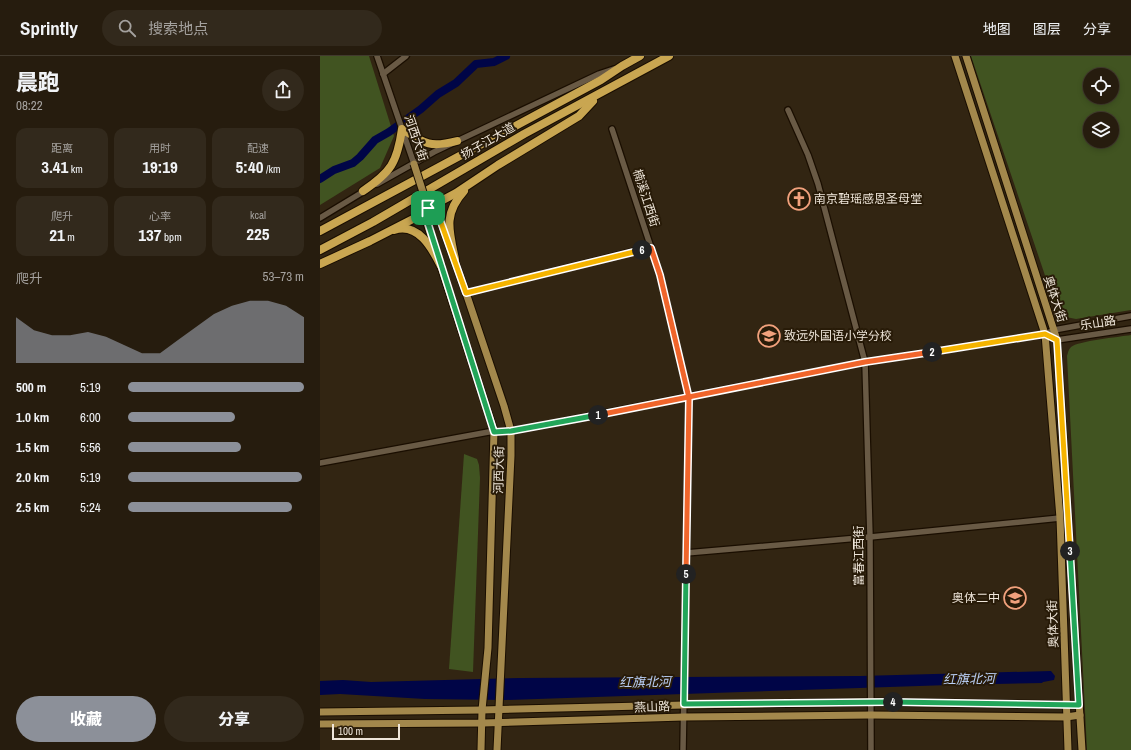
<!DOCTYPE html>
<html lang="zh">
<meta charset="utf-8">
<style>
body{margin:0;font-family:"Archivo Narrow","Noto Sans SC",sans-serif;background:#32291c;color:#f1f3f6;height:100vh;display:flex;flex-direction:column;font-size:15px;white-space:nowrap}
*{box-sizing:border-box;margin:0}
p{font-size:13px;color:#a4a19e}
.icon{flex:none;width:22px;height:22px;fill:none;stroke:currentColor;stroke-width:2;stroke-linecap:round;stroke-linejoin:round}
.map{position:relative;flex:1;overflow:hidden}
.side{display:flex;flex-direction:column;background:#261c0e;width:320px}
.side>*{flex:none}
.controls{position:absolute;left:763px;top:12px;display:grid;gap:8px}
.controls a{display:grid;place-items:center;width:36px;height:36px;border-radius:50%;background:#261c0e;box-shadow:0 2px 6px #0003,0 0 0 1px #423a2e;font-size:20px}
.scale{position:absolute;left:12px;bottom:10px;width:68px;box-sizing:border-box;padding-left:4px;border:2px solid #eee5d9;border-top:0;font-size:11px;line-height:14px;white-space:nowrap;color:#eee5d9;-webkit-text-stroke:3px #281b08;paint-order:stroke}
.pin{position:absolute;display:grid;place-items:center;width:34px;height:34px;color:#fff;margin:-17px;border-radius:8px;box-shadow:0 2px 6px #0006}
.km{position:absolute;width:20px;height:20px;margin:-10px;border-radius:50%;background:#222;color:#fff;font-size:11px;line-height:20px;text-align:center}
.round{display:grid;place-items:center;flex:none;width:42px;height:42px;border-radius:21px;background:#32291c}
.headline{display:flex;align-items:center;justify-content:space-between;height:68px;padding:0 16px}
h1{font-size:22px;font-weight:800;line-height:30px}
.metrics{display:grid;grid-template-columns:repeat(3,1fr);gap:6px;height:68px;padding:4px 16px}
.metrics div{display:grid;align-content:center;border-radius:10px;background:#32291c;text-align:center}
.metrics b{font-size:17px;font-weight:800}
.metrics small{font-size:11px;font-weight:400}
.metrics p{font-size:11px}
.chart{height:112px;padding:8px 16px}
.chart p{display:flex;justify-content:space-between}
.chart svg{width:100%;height:72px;margin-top:4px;fill:#8c9099;opacity:.7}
.button{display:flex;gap:8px;margin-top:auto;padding:8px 16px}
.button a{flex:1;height:46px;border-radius:24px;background:#8c9099;color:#fff;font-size:16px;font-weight:800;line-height:46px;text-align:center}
.button a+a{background:#32291c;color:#f1f3f6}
ul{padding:0 16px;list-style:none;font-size:13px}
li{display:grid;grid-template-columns:64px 48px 1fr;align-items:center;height:30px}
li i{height:10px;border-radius:5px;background:#8c9099}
header{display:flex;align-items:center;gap:24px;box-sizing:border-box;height:56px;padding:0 20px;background:#261c0e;border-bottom:1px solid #423a2e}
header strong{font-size:19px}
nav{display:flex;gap:22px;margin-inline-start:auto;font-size:14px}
.search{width:280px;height:36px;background:#32291c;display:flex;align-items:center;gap:10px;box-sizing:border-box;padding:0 14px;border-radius:22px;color:#a4a19e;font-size:15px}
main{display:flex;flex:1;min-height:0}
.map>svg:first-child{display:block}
.green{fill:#415421;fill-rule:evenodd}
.water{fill:#000547}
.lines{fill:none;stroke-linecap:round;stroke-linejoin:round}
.river{stroke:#000547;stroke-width:8}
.minor-casing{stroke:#1a0e00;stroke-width:8}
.major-casing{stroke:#1a0e00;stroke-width:9}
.highway-casing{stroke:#1a0e00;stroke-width:10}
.minor{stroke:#695a45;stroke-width:5.5}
.major{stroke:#a3884c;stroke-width:7}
.highway{stroke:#c9a651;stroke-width:8}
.major-bridge-casing{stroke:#1a0e00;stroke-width:9;stroke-linecap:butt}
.major-bridge{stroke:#a3884c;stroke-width:7}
.split-1-casing{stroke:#fff;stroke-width:8}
.split-2-casing{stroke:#fff;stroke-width:8}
.split-3-casing{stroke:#fff;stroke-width:8}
.split-4-casing{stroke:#fff;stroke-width:8}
.split-5-casing{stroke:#fff;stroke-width:8}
.split-6-casing{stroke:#fff;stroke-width:8}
.split-7-casing{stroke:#fff;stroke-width:8}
.split-1{stroke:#22a559;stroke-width:5}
.split-2{stroke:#f0652b;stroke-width:5}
.split-3{stroke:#f5b400;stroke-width:5}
.split-4{stroke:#22a559;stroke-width:5}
.split-5{stroke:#22a559;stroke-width:5}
.split-6{stroke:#f0652b;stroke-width:5}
.split-7{stroke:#f5b400;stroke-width:5}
.labels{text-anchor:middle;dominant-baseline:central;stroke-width:4;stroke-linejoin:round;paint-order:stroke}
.street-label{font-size:12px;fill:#eee5d9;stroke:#281b08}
.poi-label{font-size:12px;fill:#eee5d9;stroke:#281b08;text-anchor:start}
.water-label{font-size:13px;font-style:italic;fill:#b9cef5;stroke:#281b08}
</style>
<header>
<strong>Sprintly</strong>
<div class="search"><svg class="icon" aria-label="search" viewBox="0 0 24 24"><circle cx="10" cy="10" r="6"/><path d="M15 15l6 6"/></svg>搜索地点</div>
<nav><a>地图</a><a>图层</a><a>分享</a></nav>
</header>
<main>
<section class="side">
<div class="headline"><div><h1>晨跑</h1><p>08:22</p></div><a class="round"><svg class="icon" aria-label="share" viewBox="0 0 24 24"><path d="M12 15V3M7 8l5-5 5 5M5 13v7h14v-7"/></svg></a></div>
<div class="metrics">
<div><p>距离</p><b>3.41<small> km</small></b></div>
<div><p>用时</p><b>19:19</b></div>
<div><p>配速</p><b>5:40<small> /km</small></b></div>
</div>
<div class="metrics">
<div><p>爬升</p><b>21<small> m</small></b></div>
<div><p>心率</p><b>137<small> bpm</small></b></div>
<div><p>kcal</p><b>225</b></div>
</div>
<div class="chart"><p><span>爬升</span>53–73 m</p>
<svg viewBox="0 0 160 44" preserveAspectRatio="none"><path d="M0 44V16L10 24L20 27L30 27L40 25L50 28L60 33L70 38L80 38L90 30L100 22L110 14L120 9L130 6L140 6L150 9L160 16V44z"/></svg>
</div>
<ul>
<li><b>500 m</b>5:19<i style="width:100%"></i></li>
<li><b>1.0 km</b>6:00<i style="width:61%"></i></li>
<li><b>1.5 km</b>5:56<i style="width:64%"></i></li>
<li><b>2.0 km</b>5:19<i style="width:99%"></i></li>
<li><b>2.5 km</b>5:24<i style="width:93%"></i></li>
</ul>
<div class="button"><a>收藏</a><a>分享</a></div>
</section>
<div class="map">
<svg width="811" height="694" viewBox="0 0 811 694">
<rect width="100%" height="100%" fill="#322512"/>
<g class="green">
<polygon points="0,0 49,0 74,80 60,112 0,149"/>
<path d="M 651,0 L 811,0 L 811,254 L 756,263 L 741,260 L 737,255 ZM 770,19 L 792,19 L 792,41 L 770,41 ZM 770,63 L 792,63 L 792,85 L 770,85 Z"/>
<path d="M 811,279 L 811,694 L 767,694 L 747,300 C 748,297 748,294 751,291 C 758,285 799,281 811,279 Z"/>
<polygon points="144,398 157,403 159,409 160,422 153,616 129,613"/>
</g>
<polygon class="water" points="731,615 735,620 734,624 723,626 722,627 629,629 185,644 105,643 20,638 0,639 0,625 23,624 51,626 200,622 540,620"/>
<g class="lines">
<polyline class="river" points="0,123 14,114 33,107 40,101 55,84 69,76 101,53 118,38 136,27 156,8 174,6 186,0"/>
<g class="minor-casing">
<g id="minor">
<polyline points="57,0 94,108"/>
<polyline points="63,18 86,0"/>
<polyline points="468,54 488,99 498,128 545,306 550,481 551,694"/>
<polyline points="292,73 340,219 369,342 363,694"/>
<polyline points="57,128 114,96 279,18 294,13"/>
<polyline points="0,162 46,134"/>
<polyline points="146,237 331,191"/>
<polyline points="725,278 734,274 811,260"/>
<polyline points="0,407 174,375 191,375 224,369 545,306 725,278 737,284 811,273"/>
<polyline points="366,497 550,481 740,462"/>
</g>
</g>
<g class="major-casing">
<g id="major">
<polyline points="635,0 725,278 740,462 748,694"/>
<polyline points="646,0 737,284 762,694"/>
<polyline points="0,656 162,654 364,649 550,646 759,649"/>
<polyline points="0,668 163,667 364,661 551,659 746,661 760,659"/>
<polyline points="161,694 162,654 168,592 174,375 105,161 108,152 118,158 146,237 184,350 191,375 191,400 177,694"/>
</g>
</g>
<g class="highway-casing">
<g id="highway">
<path d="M 43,135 C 71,116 77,107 82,73 C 105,88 110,92 137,85"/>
<path d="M 74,174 C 98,166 112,192 121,210"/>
<polyline points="0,175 281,24 302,10 320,0"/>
<polyline points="0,194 53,166 204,78 349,0"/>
<path d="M 135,203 C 129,175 123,158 144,135"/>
<polyline points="0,208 50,185 93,163 108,152 136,137 178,109 259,60 273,45"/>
</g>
</g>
<use href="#minor" class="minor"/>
<use href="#major" class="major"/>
<use href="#highway" class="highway"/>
<g class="major-bridge-casing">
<polyline id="major-bridge" points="94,108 108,152"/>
</g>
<use href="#major-bridge" class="major-bridge"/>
</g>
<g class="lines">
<g class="split-1-casing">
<polyline id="split-1" points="108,152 106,161 174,376 191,375 278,359"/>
</g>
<g class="split-2-casing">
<polyline id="split-2" points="278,359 545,306 612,296"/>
</g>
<g class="split-3-casing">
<polyline id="split-3" points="612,296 725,278 737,284 750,495"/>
</g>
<g class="split-4-casing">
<polyline id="split-4" points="573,646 759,649 750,495"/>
</g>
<g class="split-5-casing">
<polyline id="split-5" points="366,518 364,648 573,646"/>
</g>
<g class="split-6-casing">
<polyline id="split-6" points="322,194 331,192 340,219 369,342 366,518"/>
</g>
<g class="split-7-casing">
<polyline id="split-7" points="108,152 118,158 146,237 322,194"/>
</g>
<use href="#split-1" class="split-1"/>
<use href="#split-2" class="split-2"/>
<use href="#split-3" class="split-3"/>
<use href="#split-4" class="split-4"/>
<use href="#split-5" class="split-5"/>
<use href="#split-6" class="split-6"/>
<use href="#split-7" class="split-7"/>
</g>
<defs>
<g id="church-ring" transform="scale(1.15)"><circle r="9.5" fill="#281b08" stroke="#f1a17c" stroke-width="1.5"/><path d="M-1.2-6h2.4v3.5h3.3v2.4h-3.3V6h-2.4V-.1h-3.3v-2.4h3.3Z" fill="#f1a17c"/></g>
<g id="school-ring" transform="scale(1.15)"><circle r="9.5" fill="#281b08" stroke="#f1a17c" stroke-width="1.5"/><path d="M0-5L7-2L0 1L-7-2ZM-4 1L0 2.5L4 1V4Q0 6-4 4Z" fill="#f1a17c"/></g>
</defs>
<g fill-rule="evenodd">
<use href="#church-ring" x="479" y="143"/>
<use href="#school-ring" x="449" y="280"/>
<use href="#school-ring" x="695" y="542"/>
</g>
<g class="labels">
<g class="street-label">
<text transform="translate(96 82) rotate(71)">河西大街</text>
<text transform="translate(168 85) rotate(-30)">扬子江大道</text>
<text transform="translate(326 142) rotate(72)">楠溪江西街</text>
<text transform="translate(735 243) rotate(72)">奥体大街</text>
<text transform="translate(778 267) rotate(-9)">乐山路</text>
<text transform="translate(179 414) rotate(-89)">河西大街</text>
<text transform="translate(539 500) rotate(-90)">富春江西街</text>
<text transform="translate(733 568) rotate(-92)">奥体大街</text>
<text transform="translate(332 651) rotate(-2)">燕山路</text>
</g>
<g class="poi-label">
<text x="494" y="143">南京碧瑶感恩圣母堂</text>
<text x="464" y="280">致远外国语小学分校</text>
<text x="680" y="542" text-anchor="end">奥体二中</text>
</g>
<g class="water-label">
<text transform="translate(649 623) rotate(-1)">红旗北河</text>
<text transform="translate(325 626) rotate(-1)">红旗北河</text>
</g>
</g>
</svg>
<div class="controls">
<a><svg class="icon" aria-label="locate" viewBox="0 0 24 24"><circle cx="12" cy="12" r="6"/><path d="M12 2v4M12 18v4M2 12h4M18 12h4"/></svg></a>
<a><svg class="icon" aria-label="layers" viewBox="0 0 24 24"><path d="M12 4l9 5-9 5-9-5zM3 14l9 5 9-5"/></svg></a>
</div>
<div class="scale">100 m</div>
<div class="pin" style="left:108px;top:152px;background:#1e9e55"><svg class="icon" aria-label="arrive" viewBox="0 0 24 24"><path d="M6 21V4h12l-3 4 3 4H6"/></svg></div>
<b class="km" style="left:278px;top:359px">1</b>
<b class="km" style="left:612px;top:296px">2</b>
<b class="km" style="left:750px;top:495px">3</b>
<b class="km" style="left:573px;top:646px">4</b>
<b class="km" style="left:366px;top:518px">5</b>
<b class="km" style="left:322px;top:194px">6</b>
</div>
</main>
